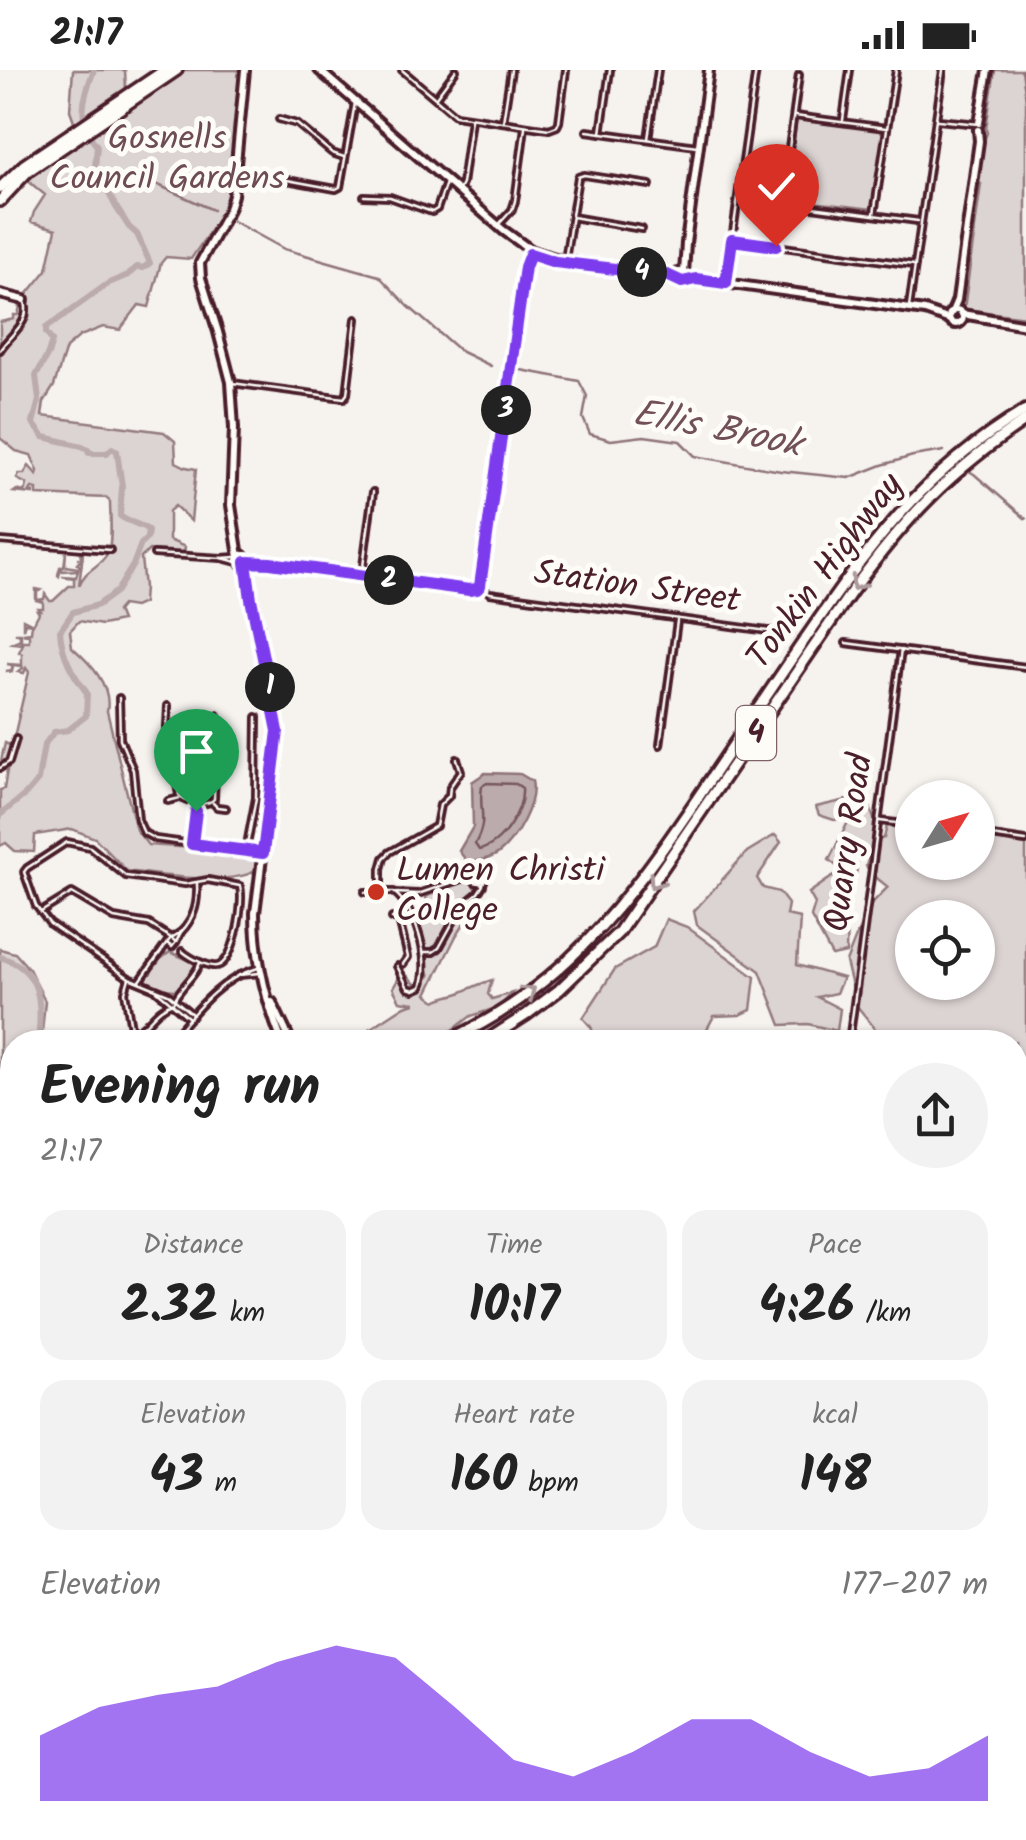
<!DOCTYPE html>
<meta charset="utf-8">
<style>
body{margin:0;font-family:Kalam,sans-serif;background:#f2f2f2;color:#222;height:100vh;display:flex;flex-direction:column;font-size:38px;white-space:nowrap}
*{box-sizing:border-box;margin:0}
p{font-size:32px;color:#767676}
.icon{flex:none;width:55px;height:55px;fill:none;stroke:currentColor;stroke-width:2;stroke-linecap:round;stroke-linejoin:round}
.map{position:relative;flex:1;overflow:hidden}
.panel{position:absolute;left:0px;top:960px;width:1028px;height:810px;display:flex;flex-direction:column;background:#fff;border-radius:40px 40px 0 0;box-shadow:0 2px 8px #0004}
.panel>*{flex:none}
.needle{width:65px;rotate:53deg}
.tools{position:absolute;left:895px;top:710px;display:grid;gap:20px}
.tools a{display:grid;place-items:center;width:100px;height:100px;border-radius:50%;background:#fff;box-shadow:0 2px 8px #0004;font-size:50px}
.pin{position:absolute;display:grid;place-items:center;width:85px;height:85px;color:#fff;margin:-102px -42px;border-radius:50% 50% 50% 0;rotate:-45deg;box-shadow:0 0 10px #0007}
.pin .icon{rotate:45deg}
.km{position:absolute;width:50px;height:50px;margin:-25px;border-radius:50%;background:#222;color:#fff;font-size:28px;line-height:50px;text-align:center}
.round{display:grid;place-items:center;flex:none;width:105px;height:105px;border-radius:52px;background:#f2f2f2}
.summary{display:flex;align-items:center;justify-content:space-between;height:170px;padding:0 40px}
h1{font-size:55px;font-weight:700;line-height:75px}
.stats{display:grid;grid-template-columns:repeat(3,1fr);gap:15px;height:170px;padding:10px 40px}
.stats div{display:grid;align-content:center;border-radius:25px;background:#f2f2f2;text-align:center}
.stats b{font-size:50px;font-weight:700}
.stats small{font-size:28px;font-weight:400}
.stats p{font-size:28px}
.chart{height:280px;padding:20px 40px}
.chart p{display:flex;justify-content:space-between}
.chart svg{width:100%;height:180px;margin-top:10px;fill:#7c3aed;opacity:.7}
.status{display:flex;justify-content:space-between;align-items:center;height:70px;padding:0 50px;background:#fff;direction:ltr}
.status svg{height:28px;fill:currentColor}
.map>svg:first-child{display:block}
.green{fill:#dcd4d2;stroke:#937a7e;stroke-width:2.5;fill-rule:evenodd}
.water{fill:#bbabac;stroke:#8e7378;stroke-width:2.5}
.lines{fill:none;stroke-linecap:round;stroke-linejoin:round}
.shore{stroke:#77575f;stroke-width:2.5}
.stream{stroke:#8e7378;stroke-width:2.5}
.river{stroke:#bbabac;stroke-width:6}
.street-casing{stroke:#4a1f2b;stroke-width:10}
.secondary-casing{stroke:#4a1f2b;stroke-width:14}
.highway-casing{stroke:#4a1f2b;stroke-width:16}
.street{stroke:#fdfcf7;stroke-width:2.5}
.secondary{stroke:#fdfcf7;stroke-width:6}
.highway{stroke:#fdfcf7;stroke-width:9}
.oneway{stroke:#ac999b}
.route-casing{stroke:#fff;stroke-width:20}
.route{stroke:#7c3aed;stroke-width:12}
.poi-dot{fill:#c8321e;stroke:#fdfcf7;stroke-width:4}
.labels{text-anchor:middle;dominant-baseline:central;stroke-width:10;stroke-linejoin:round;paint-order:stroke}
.shield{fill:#fdfcf7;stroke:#806168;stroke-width:2.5}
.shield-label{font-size:32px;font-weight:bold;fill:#4a1f2b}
.park-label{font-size:35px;fill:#6e4c55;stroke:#fdfcf7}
.street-label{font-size:35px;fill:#4a1f2b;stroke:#fdfcf7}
.poi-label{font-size:35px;fill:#4a1f2b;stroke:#fdfcf7;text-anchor:start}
.water-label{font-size:38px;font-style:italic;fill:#725058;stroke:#fdfcf7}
</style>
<div class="status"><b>21:17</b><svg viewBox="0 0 49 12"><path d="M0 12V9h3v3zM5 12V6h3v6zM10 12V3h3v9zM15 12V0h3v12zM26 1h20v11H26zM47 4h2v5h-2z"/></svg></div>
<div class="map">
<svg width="1026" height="1770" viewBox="0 0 1026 1770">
<rect width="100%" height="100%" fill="#f6f3ef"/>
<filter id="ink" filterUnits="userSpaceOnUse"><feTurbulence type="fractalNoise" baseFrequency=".01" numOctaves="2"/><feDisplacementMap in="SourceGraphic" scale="20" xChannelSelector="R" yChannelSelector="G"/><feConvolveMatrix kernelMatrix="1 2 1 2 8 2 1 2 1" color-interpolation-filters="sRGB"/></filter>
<g filter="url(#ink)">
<g class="green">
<polygon points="73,0 125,0 126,20 75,54 70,40"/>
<path d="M 176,0 L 245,0 L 236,93 L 228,129 L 223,142 L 191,189 L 166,187 L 161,193 L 149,237 L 139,235 L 120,260 L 103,257 L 80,266 L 66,278 L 54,316 L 44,332 L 42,346 L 164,362 L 175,371 L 176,392 L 186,397 L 196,399 L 191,451 L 175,436 L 169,441 L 169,470 L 185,477 L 184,483 L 149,480 L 141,488 L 144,517 L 143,533 L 134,537 L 122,535 L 117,541 L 121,551 L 102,555 L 79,551 L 70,561 L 72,577 C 90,593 112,615 107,641 L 136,760 L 148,775 L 258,782 L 255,801 C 230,816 158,805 127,801 L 95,768 L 72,759 L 35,765 L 34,782 L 15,781 L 6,773 L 0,776 L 0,720 L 4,719 L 8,694 L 0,695 L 5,673 L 12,676 L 29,602 L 26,598 L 24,603 L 18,602 L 23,598 L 22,596 L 13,595 L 12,602 L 6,601 L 12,600 L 12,595 L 7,594 L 22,595 L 22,584 L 19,582 L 23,574 L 12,573 L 20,569 L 20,565 L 15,563 L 21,563 L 21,571 L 29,571 L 29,565 L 23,563 L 31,562 L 32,554 L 25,553 L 23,559 L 23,549 L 33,554 L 39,543 L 37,540 L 40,540 L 38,538 L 43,538 L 43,532 L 36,530 L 36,519 L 41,520 L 37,522 L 37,530 L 44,529 L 45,524 L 50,531 L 53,531 L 69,516 L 74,516 L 74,508 L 62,506 L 76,507 L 78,500 L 63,501 L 61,498 L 59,506 L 58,505 L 60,497 L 64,497 L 66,482 L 65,496 L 78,498 L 81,496 L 77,494 L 82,489 L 77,488 L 82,488 L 80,483 L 83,483 L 79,516 C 84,500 99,498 107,484 C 113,475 110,444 110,432 L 107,428 L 37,425 L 37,419 L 32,418 L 30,421 L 33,422 L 33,424 L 14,422 L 17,420 L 23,422 L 26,419 L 27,414 L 17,409 L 19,404 L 24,404 L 29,396 L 37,405 L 38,401 L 31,385 L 16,381 L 0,368 L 0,252 L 14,249 L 14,245 L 18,245 L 21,232 L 47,200 L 56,159 L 31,152 L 34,142 L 45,125 L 27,110 Z"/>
<polygon points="995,0 1026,0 1026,247 964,239 981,114 977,113 983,73 987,63 986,58"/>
<polygon points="797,49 884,60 873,139 785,129"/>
<path d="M 851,729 L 869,735 L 877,757 L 875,771 L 884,768 L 887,756 L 912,759 L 912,792 L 978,792 L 978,767 L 1026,775 L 1026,1016 L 1019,1010 L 1015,1011 L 1015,972 L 859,972 L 881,966 L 857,936 L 846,892 L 864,847 L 873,832 L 888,817 L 873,805 L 866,796 L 871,780 L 859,785 L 855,811 L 829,790 L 850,748 L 834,750 L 819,745 L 816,737 ZM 912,848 L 978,848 L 978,912 L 912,912 Z"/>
<polygon points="775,765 781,772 757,808 763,818 779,822 788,834 786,845 800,848 797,895 843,908 836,923 817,927 840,939 837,961 808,954 781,955 760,901 697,855 694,841 747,782"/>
<polygon points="841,801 848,809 846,883 832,886 811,847 815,834 809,823"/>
<path d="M 460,810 L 472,810 L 479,830 L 456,866 L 427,924 L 436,931 C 445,926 452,926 460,923 C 471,918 481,913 492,910 L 488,924 L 492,929 L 512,923 L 499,937 L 471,946 L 453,960 L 426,972 L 355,972 L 357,967 L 405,936 L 415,933 L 400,931 L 393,918 L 403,901 L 418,917 L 430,906 L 411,852 L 428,847 L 426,827 Z"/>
<polygon points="666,849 687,857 755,907 751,940 740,945 714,946 700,972 597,972 591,957 583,948 615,899 654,877"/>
<polygon points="0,879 15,883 29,899 45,931 41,972 12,972 12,1023 11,1026 0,1028"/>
<path d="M 170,882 L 193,892 L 196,896 L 177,920 C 166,920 152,918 146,909 L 158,891 Z"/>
<polygon points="1021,1022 1026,1025 1026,1390 1015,1386 1015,1023"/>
<path d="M 0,1144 L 12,1150 L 12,1203 L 4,1201 C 0,1192 0,1181 3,1171 L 0,1170 Z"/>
<polygon points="12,1365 12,1380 1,1381 2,1406 12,1409 12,1481 0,1460 0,1369"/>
<polygon points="0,1523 12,1534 12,1548 4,1561 12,1575 12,1589 0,1601"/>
<polygon points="1026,1582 1026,1770 969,1770 973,1758 1015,1758 1015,1589"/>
<polygon points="0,1635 9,1642 12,1641 12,1758 476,1758 470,1770 0,1770"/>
<polygon points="495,1758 624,1758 623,1770 487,1770 486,1768"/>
<polygon points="650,1758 707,1758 706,1763 700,1770 653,1770 647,1763"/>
</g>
<path class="water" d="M 485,703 L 520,704 L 532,711 C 537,733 516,769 499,783 C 491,789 479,791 468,793 L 459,781 L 473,757 L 472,712 Z"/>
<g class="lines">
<path class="shore" d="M 487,713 L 516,714 L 522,718 C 524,740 502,775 479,780 L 475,774 C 489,748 478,742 482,716 Z"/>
<g class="stream">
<polyline points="1022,0 1026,30"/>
<polyline points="156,114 213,140"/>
<polyline points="227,148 284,179 379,206 408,236 460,281 491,296"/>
<polyline points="521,300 579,311 587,326 583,348 590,364 611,370 644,366 680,371 695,386 781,401 849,408 882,395 913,386 944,381"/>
<polyline points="963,403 969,401 974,404 1026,449"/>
<polyline points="0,1171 12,1184"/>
<polyline points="349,1770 350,1758"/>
</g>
<g class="river">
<path d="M 0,745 L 26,724 L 38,710 L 44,675 L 54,662 L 68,660 L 86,646 L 87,623 C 72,603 62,586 60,561 L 73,542 L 98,535 L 117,521 L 133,495 L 141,474 L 147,468 L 148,460 C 139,453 129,453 120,446 L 122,417 L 117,381 L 112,378 L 107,383 L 89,383 L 88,379 L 82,376 L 44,367 L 33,353 L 39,330 L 36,306 L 48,284 L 52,271 L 46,263 L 46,258 L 109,213 L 128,205 L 137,197 L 143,198 L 150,193 L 137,164 L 129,157 L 116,137 L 95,97 L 97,76 C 76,52 83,27 94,0"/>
<path d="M 0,887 C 43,899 42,935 38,972"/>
<polyline points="0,1015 12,1010"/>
</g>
<g class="street-casing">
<g id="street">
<polyline points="402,0 455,45 549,59 557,56 559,52 566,0"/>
<polyline points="436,27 456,0"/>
<polyline points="795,46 886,58"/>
<polyline points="279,49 297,54 332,83 344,87"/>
<polyline points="843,50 850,0"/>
<polyline points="938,50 979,54"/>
<polyline points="503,52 511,0"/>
<polyline points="587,61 697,76"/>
<polyline points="601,63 610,0"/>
<polyline points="648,69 658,0"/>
<polyline points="287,110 336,119 340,117 355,33"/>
<polyline points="459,120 462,114 471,49"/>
<polyline points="364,126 390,127 432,142 437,139 446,113"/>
<polyline points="782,133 918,151"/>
<polyline points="874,144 896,0"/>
<polyline points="572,147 642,159"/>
<polyline points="500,153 512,140 515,131 525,57"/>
<polyline points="733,170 914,195"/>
<polyline points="776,174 799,5"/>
<polyline points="565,190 578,107 584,105 650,115"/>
<polyline points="726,212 756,0"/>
<polyline points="909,237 943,0"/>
<path d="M 0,280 C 11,263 31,253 25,232"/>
<polyline points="232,313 344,328 347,324 356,249"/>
<polyline points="0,471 110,480"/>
<polyline points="154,484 222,488 236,487"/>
<polyline points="222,488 237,492"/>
<polyline points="247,488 270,493 469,520 480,517 482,511 527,180"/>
<polyline points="247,492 269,494"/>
<polyline points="362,504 373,422"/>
<polyline points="481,518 490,523 790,564"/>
<polyline points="846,573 1026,597"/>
<polyline points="119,628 120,669 133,700 138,750 144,763 155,769 261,783"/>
<path d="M 168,636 L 167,657 L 179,725 C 185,734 207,737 214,729 L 217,645"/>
<polyline points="660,675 677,551"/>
<polyline points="0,698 9,692 16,669"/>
<polyline points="178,708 214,711"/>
<polyline points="168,731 180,728"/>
<polyline points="213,733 217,737 226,738"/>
<polyline points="880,751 912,755"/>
<polyline points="978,764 1026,771"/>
<polyline points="192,771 197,734"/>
<polyline points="246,780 256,728 257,647"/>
<path d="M 365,822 L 394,822 C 416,840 431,890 421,917 L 414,920 L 408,918 L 397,896"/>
<polyline points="381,822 381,799 384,788 390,782 436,756 440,735 449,726 450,717 461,701 457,689"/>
<polyline points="395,823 418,824 480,803 486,806 483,814 475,812"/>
<polyline points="41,842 72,823 114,848 149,854 171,868"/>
<polyline points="414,845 443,843 455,844"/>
<polyline points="392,848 399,850 408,887 403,894"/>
<path d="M 181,862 C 195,848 198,832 197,813"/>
<polyline points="173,867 181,862 176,872"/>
<polygon points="171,868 176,872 172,877 167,873"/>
<path d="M 182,881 C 189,887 211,900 220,895 C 236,885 244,832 240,816 L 208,810 L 185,814 L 126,806 L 90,777 L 67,772 L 27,798 L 24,802 L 36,836 L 50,854 L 129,908 L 168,924 L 193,945"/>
<polyline points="423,882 433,882 439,878 462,836 478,823 483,815"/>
<polyline points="239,905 260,903"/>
<path d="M 129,908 L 125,922 L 132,964 C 148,957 156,937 173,933 C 179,917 194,909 200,893"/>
<polyline points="140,911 167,873"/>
<polyline points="157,921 189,948"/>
<path d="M 169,972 C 194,943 218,909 258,898"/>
<polyline points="849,972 901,580"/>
<polyline points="0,1099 12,1099"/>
<polyline points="0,1103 12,1103"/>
<polyline points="0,1259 12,1247"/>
</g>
</g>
<g class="secondary-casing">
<g id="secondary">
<polyline points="319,0 503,160 532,181 565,191"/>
<polyline points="979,53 988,0"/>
<polyline points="564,191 667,205 677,204"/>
<circle cx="681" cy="207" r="5"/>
<polyline points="684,203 686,173 709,0"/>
<polyline points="686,210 696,209 925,241 950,250"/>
<polyline points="0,224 24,230"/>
<circle cx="956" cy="247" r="7"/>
<polyline points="952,242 957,230 979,71 978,60"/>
<polyline points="962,244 1026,255"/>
<polygon points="242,485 247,490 243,494 238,490"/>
<polyline points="239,487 231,435 234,358 231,312 218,262 201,208 200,193 229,139 233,125 245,0"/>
<path d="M 246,493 L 278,661 L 255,843 C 255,888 266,931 282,972"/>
<polyline points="272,932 291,972"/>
<polyline points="0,1364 12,1360"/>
<polyline points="224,1770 228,1758"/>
</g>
</g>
<g class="highway-casing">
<g id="highway">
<polyline points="0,118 24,95 165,0"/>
<polyline points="0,131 28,101 177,0"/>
<path d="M 445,972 C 562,920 628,831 697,729 C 731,678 765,628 799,578 C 866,480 922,402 1026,340"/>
<path d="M 484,972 L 526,945 L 559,920 L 619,862 L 852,521 C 905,448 950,401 1026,350"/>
<polyline points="0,1273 12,1261"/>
<polyline points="0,1296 12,1283"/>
</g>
</g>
<use href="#street" class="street"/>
<use href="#secondary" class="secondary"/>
<use href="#highway" class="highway"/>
</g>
<defs><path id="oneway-chevron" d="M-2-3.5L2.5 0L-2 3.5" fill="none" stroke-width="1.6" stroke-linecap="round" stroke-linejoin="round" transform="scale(2.5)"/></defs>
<g class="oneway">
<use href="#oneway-chevron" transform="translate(857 514) rotate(125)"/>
<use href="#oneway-chevron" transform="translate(655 812) rotate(124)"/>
<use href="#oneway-chevron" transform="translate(529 922) rotate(-37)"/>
</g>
</g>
<g class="lines" filter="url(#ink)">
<g class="route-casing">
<polyline id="route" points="196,741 192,774 263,783 278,661 251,529 246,492 270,493 469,520 477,519 480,516 525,197 530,184 555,192 667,205 682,212 696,209 726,213 732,170 776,176"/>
</g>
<use href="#route" class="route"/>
</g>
<circle class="poi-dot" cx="376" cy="822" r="10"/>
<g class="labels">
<rect class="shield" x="736" y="636" width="40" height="54" rx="8"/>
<g class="shield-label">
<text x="756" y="663">4</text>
</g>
<g class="park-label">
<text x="167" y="70">Gosnells<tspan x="167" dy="40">Council Gardens</tspan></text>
</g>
<g class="street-label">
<text transform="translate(826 502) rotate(-53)">Tonkin Highway</text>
<text transform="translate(637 518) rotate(8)">Station Street</text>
<text transform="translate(850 773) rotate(-82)">Quarry Road</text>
</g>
<g class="poi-label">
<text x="396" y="802">Lumen Christi<tspan x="396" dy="40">College</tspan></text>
</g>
<g class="water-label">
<text transform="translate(717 360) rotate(11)">Ellis Brook</text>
</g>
</g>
</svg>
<div class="tools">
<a><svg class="needle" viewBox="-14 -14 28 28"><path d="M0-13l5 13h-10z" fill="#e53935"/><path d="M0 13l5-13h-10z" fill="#767676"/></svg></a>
<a><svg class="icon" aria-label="locate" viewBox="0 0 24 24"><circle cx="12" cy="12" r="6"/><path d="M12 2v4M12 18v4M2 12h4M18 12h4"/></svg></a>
</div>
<div class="pin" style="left:196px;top:741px;background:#1e9e55"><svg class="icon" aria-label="arrive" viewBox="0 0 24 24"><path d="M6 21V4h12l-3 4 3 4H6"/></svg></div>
<div class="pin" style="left:776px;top:176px;background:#d93025"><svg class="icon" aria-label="check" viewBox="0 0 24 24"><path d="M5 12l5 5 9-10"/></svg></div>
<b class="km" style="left:270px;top:617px">1</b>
<b class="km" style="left:389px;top:510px">2</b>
<b class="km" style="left:506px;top:340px">3</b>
<b class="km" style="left:642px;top:202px">4</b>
<section class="panel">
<div class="summary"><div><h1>Evening run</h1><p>21:17</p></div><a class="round"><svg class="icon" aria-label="share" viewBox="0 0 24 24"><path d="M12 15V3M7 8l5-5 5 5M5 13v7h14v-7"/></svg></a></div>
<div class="stats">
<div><p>Distance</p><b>2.32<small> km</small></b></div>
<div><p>Time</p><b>10:17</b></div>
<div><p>Pace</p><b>4:26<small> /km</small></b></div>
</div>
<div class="stats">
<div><p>Elevation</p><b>43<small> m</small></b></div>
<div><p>Heart rate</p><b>160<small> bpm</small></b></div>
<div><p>kcal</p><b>148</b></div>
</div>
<div class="chart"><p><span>Elevation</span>177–207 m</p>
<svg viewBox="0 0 160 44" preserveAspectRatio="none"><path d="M0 44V28L10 21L20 18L30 16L40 10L50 6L60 9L70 21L80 34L90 38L100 32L110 24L120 24L130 32L140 38L150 36L160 28V44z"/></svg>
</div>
</section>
</div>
